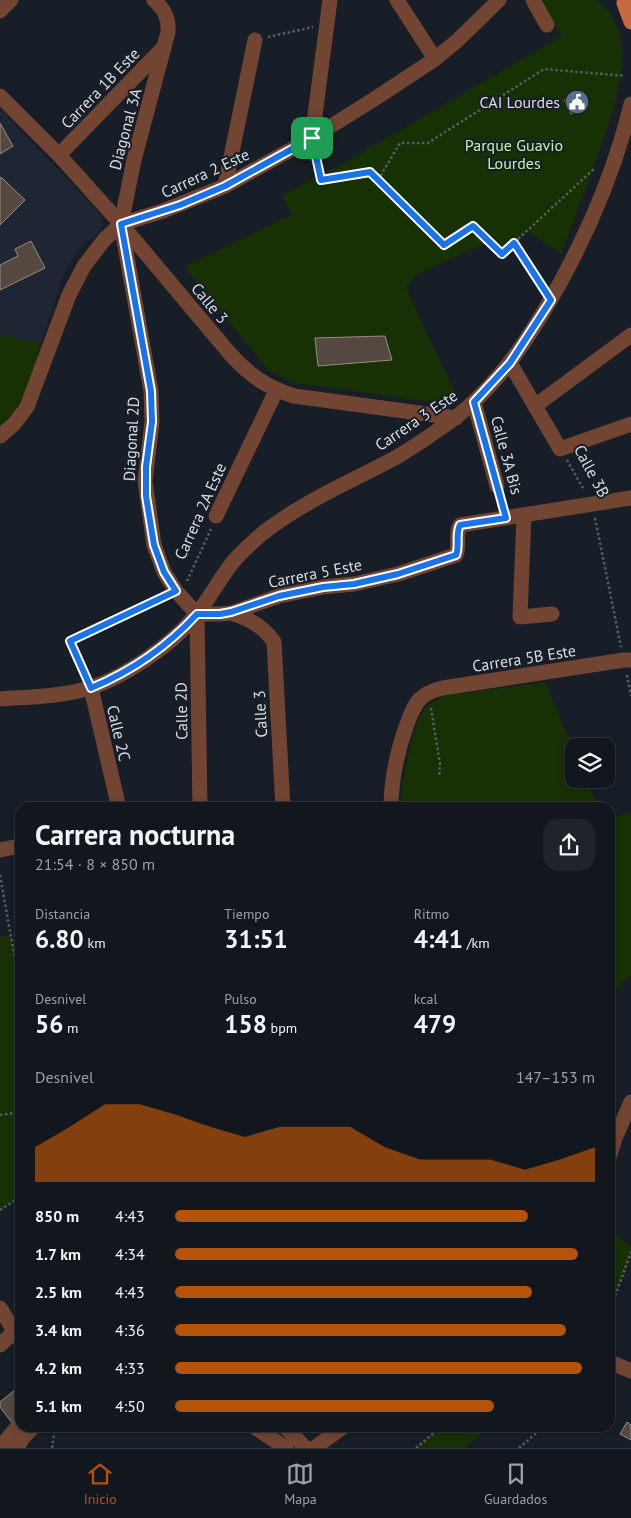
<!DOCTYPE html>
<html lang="es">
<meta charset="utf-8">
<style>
body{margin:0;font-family:"PT Sans",sans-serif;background:#1f232a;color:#f1f3f6;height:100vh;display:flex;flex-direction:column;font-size:19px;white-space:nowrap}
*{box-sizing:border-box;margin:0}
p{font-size:16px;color:#9c9fa4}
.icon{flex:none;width:28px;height:28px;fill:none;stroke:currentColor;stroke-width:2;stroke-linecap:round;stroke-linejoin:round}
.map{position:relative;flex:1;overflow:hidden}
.panel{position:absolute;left:15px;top:802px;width:600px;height:630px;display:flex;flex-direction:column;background:#12161d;border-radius:15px;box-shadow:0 2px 8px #0003,0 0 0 1px #31353b}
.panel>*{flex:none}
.tools{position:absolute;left:565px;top:738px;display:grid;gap:10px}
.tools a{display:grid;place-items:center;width:50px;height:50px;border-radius:10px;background:#12161d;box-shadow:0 2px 8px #0003,0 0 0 1px #31353b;font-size:25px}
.pin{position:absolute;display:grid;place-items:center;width:42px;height:42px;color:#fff;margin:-21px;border-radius:10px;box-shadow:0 2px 8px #0006}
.round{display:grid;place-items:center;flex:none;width:52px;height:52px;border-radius:15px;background:#1f232a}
.summary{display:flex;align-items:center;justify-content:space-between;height:85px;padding:0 20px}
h1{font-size:28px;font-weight:600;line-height:38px}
.figures{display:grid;grid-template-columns:repeat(3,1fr);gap:8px;height:85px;padding:5px 20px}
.figures div{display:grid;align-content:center}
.figures b{font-size:25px;font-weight:600}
.figures small{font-size:14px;font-weight:400}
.figures p{font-size:14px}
.chart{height:140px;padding:10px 20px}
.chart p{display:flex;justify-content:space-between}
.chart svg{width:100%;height:90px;margin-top:5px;fill:#b45309;opacity:.7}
ul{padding:0 20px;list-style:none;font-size:16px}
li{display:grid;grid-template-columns:80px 60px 1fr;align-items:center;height:38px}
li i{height:12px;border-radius:6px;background:#b45309}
.tab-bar{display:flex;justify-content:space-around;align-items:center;height:70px;border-top:1px solid #31353b;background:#12161d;font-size:14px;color:#9c9fa4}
.tab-bar a{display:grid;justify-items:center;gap:2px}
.tab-bar .selected{color:#b45309}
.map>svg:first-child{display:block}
.built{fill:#1e2634}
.green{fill:#173105}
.building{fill:#544841;stroke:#998c85}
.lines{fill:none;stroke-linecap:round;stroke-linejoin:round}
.path{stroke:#575d65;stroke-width:2.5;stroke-dasharray:2.5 2.5;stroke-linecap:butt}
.minor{stroke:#724533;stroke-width:15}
.major{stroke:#c66943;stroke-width:15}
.route-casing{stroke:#fff;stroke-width:10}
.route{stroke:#1a73e8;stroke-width:6}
.labels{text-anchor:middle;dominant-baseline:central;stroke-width:4;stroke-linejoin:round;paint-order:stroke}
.street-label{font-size:16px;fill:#dadee4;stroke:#181e27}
.poi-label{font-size:16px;fill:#dadee4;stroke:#181e27;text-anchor:end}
.park-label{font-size:16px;fill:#c0f6a3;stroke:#181e27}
</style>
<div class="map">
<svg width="631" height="1448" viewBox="0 0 631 1448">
<rect width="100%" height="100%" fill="#181e27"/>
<polygon class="built" points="0,108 102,216 101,231 81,246 63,275 41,344 0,334"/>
<g class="green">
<polygon points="538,0 597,0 610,13 620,33 623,66 612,116 600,150 561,254 527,231 502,254 489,242 416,275 406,288 456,395 452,405 294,383 269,371 184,267 292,214 282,195 346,162 562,36"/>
<path d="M 0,334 L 41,344 C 32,373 25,406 0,425 Z"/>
<polygon points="545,682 574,750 574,779 586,779 598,807 400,807 403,781 411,743 418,721 425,707 443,696"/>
<polygon points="631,813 631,974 610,996 610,817"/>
<polygon points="11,935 16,963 20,963 20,1197 0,1210 0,937"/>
<polygon points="610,1227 631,1248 631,1252 610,1310"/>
<polygon points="440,1428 487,1428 464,1448 416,1448"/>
</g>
<g class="building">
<polygon points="583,91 589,105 571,114 564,100"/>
<polygon points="0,123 13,146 0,154"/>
<polygon points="1,177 25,200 0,225 0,178"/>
<polygon points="31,241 45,268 0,290 0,265 18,256 15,249"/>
<polygon points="385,336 392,360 318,366 315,338"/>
<polygon points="15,1390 20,1397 20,1419 13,1424 0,1407 0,1402"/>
<polygon points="627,1422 631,1425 631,1440 620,1434"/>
</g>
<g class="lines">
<g class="path">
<polyline points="268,37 313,27"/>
<polyline points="315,151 321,180 369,172 445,245 473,226 502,254 595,168"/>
<polyline points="378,180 400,143 428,143 544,69 625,76"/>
<polyline points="514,243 542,286"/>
<polyline points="567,460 584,490"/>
<polyline points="595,518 621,647"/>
<polyline points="187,581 211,529"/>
<polyline points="85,675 70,641 164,596"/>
<polyline points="627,675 631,696"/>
<polyline points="431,708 440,764 439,777"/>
<polyline points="0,875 20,988"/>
<polyline points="0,1115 20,1112"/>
<polyline points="0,1210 20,1197"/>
<polyline points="610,1310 631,1252"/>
<polyline points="52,1448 55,1428"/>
<polyline points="416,1448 440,1428"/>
<polyline points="519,1448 542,1428"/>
</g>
<g class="minor">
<path d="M 154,0 C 164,9 169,18 168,32 L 134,160 L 121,224 L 151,391 L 152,422 L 145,481 L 152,531 L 154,545 L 164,572 L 176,591 L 197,614"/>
<polyline points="397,0 435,59"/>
<polyline points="533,0 547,25"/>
<polyline points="0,11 11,0"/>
<path d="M 0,96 L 59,155 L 121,224 L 231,355 C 252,377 266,387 294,396 L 456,418"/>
<polyline points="312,138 330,0"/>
<polyline points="59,155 164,47"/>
<polyline points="225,186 255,40"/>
<polyline points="510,363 560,449 631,424"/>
<polyline points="474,402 497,486"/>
<polyline points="535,406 631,335"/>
<polyline points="0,436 14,424 27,407 69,295 84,266 104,240 121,224 163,211 225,186 312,138 376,98 435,59 458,40 499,0"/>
<polyline points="524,515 520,617 552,614"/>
<polyline points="216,516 276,391"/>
<path d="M 231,613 C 248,618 264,627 274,642 L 283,808"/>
<path d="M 197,614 L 220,614 L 231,613 L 279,596 L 323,587 L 354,584 L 398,574 L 456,555 C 460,546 455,534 460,525 L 631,498"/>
<polyline points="197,614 200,808"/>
<polyline points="91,688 119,808"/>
<path d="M 0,699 C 27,697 56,697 82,690 C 120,681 172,645 196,615 C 210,598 220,578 233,562 C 242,551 253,542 263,533 C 304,501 350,482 395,458 C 410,449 424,440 438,430 C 494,393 528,341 560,283 C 591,226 616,167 631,104"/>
<path d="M 391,808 C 391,778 397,752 407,724 C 410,716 413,707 419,700 C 425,693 434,690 443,688 L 624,660 L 631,660"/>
<polyline points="0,850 20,846"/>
<polyline points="610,1155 615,1138 631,1102"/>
<polyline points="0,1308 20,1340"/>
<polyline points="0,1345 20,1326"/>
<polyline points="610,1362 631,1371"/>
<polyline points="256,1428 286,1448"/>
<polyline points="286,1428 306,1448"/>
<polyline points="1,1448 8,1438 20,1424"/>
<polyline points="17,1448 22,1439 32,1428"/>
<polyline points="314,1448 342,1428"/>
</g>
<polyline class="major" points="624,3 631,22"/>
</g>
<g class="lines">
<g class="route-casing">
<path id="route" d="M 312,138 L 321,180 L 370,172 L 444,245 L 473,226 L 502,254 L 514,243 L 551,300 L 510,363 L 474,402 L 506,518 L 460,525 C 455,534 460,546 456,555 L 398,574 L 354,584 L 323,587 L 279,596 L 231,612 L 220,614 L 197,614 C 167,647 132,671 91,688 L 70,641 L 176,591 L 164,572 L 154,545 L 146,496 L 146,467 L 152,422 L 151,391 L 121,224 L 180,205 L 225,186 Z"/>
</g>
<use href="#route" class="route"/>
</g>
<defs>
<g id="civic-disc" transform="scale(1.25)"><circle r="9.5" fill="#5c6f8a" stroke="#181e27"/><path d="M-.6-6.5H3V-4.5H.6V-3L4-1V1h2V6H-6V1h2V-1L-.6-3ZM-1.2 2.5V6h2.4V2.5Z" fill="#fff"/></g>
</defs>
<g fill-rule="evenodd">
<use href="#civic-disc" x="577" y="102"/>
</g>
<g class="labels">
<g class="street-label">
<text transform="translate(100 88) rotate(-46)">Carrera 1B Este</text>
<text transform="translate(125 129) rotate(-75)">Diagonal 3A</text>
<text transform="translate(205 173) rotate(-25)">Carrera 2 Este</text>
<text transform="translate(210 303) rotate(50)">Calle 3</text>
<text transform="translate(416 420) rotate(-34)">Carrera 3 Este</text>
<text transform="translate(131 439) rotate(-87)">Diagonal 2D</text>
<text transform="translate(507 455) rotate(75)">Calle 3A Bis</text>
<text transform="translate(592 471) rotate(62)">Calle 3B</text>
<text transform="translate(200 511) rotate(-66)">Carrera 2A Este</text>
<text transform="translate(315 573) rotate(-11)">Carrera 5 Este</text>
<text transform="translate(524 658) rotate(-9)">Carrera 5B Este</text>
<text transform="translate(181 711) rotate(-91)">Calle 2D</text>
<text transform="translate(260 714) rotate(-93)">Calle 3</text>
<text transform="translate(119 733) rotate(77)">Calle 2C</text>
</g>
<g class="poi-label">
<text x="560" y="102">CAI Lourdes</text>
</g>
<g class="park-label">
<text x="514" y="145">Parque Guavio<tspan x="514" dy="18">Lourdes</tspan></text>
</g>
</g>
</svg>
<div class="tools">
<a><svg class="icon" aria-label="layers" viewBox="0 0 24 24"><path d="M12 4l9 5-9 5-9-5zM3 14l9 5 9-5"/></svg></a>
</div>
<div class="pin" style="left:312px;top:138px;background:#1e9e55"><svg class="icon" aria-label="arrive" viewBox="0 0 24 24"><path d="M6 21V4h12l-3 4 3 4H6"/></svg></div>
<section class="panel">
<div class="summary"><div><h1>Carrera nocturna</h1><p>21:54 · 8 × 850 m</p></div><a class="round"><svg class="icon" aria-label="share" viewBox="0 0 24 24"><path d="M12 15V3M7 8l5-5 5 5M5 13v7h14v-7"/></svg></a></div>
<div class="figures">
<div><p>Distancia</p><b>6.80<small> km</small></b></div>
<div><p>Tiempo</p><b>31:51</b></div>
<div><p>Ritmo</p><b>4:41<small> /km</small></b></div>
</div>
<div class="figures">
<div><p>Desnivel</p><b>56<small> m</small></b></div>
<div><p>Pulso</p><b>158<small> bpm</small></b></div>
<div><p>kcal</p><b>479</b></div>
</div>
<div class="chart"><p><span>Desnivel</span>147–153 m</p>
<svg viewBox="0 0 160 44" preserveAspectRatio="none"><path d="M0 44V27L10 17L20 6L30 6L40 11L50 17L60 22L70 17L80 17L90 17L100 27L110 33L120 33L130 33L140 38L150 33L160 27V44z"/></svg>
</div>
<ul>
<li><b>850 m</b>4:43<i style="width:84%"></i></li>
<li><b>1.7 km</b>4:34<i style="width:96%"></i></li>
<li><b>2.5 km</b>4:43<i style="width:85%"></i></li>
<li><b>3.4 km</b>4:36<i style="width:93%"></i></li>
<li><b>4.2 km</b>4:33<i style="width:97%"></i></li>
<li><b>5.1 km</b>4:50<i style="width:76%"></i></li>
</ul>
</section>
</div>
<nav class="tab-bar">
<a class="selected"><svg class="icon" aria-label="home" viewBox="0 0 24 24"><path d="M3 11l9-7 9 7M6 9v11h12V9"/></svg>Inicio</a>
<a><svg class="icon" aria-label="map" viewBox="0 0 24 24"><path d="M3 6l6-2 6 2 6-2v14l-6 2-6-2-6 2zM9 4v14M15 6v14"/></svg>Mapa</a>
<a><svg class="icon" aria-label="saved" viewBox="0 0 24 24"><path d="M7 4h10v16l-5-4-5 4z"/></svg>Guardados</a>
</nav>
